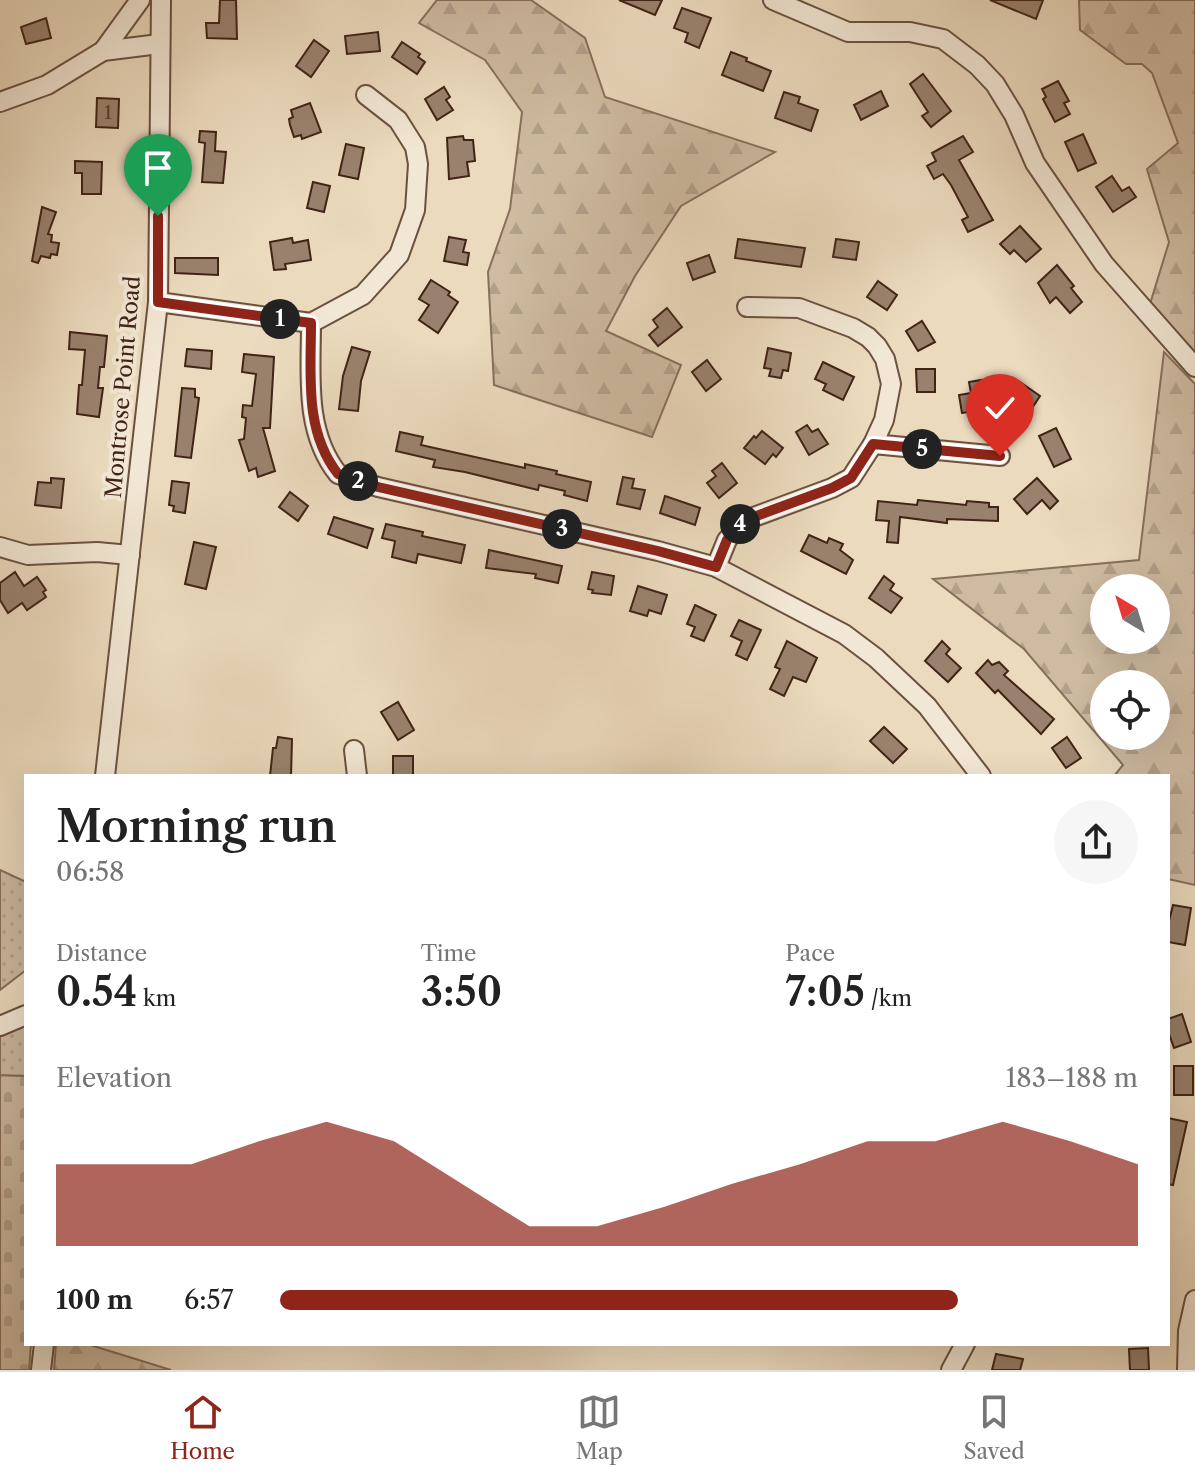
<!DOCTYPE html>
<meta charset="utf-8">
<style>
body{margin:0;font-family:"Libre Caslon Text",serif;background:#f6f6f6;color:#222;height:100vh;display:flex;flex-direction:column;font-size:30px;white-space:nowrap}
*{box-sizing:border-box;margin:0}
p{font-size:26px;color:#767676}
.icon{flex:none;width:44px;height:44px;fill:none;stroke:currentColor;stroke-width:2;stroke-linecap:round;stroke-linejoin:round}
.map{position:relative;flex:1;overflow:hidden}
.sheet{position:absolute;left:24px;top:774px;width:1146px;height:572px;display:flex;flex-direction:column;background:#fff;border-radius:0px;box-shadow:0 8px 32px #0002}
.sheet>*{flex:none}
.needle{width:52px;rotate:322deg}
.buttons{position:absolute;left:1090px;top:574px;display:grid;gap:16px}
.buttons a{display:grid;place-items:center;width:80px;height:80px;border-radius:50%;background:#fff;box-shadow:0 8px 32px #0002;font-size:40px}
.pin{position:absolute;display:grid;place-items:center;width:68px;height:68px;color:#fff;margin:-82px -34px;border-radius:50% 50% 50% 0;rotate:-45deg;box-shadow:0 0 8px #0007}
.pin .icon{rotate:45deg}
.km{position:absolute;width:40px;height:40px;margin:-20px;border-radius:50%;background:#222;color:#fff;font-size:22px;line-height:40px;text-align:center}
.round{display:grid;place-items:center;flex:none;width:84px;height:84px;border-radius:42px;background:#f6f6f6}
.summary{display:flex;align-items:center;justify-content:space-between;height:136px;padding:0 32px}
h1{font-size:44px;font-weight:600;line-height:60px}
.figures{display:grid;grid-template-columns:repeat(3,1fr);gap:12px;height:136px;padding:8px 32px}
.figures div{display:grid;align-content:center}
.figures b{font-size:40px;font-weight:600}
.figures small{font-size:22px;font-weight:400}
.figures p{font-size:22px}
.chart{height:224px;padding:16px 32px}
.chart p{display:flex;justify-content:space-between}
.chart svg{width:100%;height:144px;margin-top:8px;fill:#8f2418;opacity:.7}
ul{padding:0 32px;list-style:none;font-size:26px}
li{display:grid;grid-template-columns:128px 96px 1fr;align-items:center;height:60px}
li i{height:20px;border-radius:10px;background:#8f2418}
.dock{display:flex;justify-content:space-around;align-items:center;height:112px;border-top:2px solid #e0e0e0;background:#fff;font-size:22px;color:#767676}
.dock a{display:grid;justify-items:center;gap:4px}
.dock .active{color:#8f2418}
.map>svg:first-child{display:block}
.forest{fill:url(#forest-firs);stroke:#886f5c;stroke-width:2;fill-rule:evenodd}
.cemetery{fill:url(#cemetery-stones);stroke:#886f5c;stroke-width:2}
.park{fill:url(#park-dots);stroke:#886f5c;stroke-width:2}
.building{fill:#99826d;stroke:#412317;stroke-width:2}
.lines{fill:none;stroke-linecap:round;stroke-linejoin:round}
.minor-casing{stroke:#6c5140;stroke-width:22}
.minor{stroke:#f2e7d4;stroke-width:18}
.route-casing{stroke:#fff;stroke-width:16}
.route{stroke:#8f2418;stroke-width:10}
.labels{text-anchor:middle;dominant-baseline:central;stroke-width:8;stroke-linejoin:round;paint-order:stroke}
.number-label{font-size:18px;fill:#573b2c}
.street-label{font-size:22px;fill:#412317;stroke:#f2e7d4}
</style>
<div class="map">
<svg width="1195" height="1370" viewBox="0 0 1195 1370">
<defs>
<pattern id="forest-firs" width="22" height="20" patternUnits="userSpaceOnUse" patternTransform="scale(2)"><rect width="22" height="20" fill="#cebba1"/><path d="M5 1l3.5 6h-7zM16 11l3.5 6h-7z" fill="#b2a08a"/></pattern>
<pattern id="cemetery-stones" width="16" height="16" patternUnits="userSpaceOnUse" patternTransform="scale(2)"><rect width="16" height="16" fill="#cebba1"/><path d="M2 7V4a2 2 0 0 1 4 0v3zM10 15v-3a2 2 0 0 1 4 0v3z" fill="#b2a08a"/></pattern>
<pattern id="park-dots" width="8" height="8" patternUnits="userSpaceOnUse" patternTransform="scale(2)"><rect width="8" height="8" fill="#cebba1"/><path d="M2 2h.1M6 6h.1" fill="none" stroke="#b2a08a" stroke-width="1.8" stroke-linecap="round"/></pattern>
</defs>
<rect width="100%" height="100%" fill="#ebdabd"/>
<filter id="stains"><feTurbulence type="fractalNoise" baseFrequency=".0025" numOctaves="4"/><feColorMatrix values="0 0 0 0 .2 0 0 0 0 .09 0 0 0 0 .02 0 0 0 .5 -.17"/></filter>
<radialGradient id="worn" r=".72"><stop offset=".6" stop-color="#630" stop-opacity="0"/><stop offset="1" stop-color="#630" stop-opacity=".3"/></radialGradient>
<g class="forest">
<polygon points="437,0 531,0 585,38 605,97 775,152 681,206 635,276 606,331 681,365 652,437 494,385 488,272 510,209 522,112 485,60 419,23"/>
<polygon points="1079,0 1195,0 1195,352 1150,304 1169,242 1147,169 1178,143 1152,73 1142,64 1126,64 1080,30"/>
<path d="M 1164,352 L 1195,384 L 1195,885 L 1168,879 L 1168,776 L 1114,776 L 1123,765 L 1024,649 L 933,579 L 1139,560 ZM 1156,588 L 1156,640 L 1104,640 L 1104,588 ZM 1156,684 L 1156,736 L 1104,736 L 1104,684 Z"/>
<polygon points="56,1344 87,1344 171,1370 54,1370"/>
</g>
<polygon class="cemetery" points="0,1075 26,1076 26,1344 31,1344 29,1370 0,1370"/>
<g class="park">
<polygon points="0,870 26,882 26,970 0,990"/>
<polygon points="26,1007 26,1076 0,1075 0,1017"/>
</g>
<g class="building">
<polygon points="220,0 236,0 237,39 207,38 206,23 219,23"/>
<polygon points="619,0 662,0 655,15"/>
<polygon points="990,0 1043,0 1036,19"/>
<polygon points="682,8 711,18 699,48 685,42 688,33 674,28"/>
<polygon points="46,18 51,38 26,44 21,27"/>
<polygon points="378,32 380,51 347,54 345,36"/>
<polygon points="314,40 329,51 311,77 296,66"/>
<polygon points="402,42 420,54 418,57 425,62 417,74 392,57"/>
<polygon points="731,52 747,58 746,61 771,71 763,91 722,75"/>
<polygon points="923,74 951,111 931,127 922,116 928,112 910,84"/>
<polygon points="1058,81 1069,101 1064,103 1070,114 1055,122 1043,99 1046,97 1042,89"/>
<polygon points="444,87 450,97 446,100 453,110 437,120 425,99"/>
<polygon points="881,91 888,106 861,120 854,105"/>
<polygon points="784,92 800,97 798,103 818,110 811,131 775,118"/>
<polygon points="97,98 119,99 118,128 96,127"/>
<polygon points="310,103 321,132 302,139 301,135 294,137 290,125 289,119 293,117 291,110"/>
<polygon points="200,131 216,132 215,151 226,152 223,183 202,182 205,143 199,142"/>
<polygon points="1083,134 1096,163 1078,171 1065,142"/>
<polygon points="463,136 464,140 473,140 475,161 467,162 469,176 449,179 447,138"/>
<polygon points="963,136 973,152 959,160 993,220 968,232 962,220 968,217 951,185 943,174 934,179 927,166 936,161 932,153"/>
<polygon points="346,144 364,148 358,179 339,175"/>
<polygon points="75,161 102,162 101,194 82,194 82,173 75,173"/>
<polygon points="1112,176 1122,191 1129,187 1136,197 1113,212 1096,187"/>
<polygon points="313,182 330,186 324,212 307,208"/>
<polygon points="42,207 56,212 48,234 52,235 51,242 59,243 57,255 51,254 50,258 41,256 38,263 32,261"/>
<polygon points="1020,226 1041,249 1026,262 1014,250 1010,254 1000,244"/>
<polygon points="449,237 466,240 463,252 469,253 467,265 444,261"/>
<polygon points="292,238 293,243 308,240 311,260 285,264 286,269 274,270 270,242"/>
<polygon points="738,239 805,248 801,267 735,258"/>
<polygon points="836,239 859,242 856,260 833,257"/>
<polygon points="709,255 715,272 693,280 687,263"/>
<polygon points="175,258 218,258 218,275 175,273"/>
<polygon points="1057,265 1074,286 1071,288 1082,302 1070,313 1056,297 1050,303 1038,283"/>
<polygon points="431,280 450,292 448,295 458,302 438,333 419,320 429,305 419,299"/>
<polygon points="878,281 897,295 887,310 867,297"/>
<polygon points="667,308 682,327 658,346 649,335 658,327 653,320"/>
<polygon points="922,321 935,342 918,351 906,331"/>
<polygon points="70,332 107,336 104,367 100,367 98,388 103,388 99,417 77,414 79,385 82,385 85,350 69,349"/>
<polygon points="352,347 370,352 361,381 358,411 339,409 343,376"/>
<polygon points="768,348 791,353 788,371 783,370 781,378 769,376 771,369 764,368"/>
<polygon points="187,349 212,351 211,369 185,366"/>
<polygon points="244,354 274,357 270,428 263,428 275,471 258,477 256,468 249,471 239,440 244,439 246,418 242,417 243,405 252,406 256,374 242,372"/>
<polygon points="707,360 721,379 706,391 692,372"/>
<polygon points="823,362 854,377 843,400 823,390 826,384 815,379"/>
<polygon points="916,369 935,369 935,392 917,392"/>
<polygon points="981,380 986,410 962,413 959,395 971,393 969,382"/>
<polygon points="1020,382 1040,396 1030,411 1010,398"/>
<polygon points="182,388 195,389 195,397 199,398 191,458 175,456"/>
<polygon points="807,425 812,432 818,429 828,444 809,455 796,432"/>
<polygon points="1056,428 1071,459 1054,467 1039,436"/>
<polygon points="762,431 783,448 776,457 773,454 765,464 744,448 754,436 756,438"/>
<polygon points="400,432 423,437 421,445 525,468 525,464 557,471 556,474 591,482 587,501 564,495 565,491 539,485 538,490 465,472 433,467 435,460 396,451"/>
<polygon points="722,463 737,483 719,498 707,483 716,476 712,471"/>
<polygon points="623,477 634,479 632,488 645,490 640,509 617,504"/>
<polygon points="51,478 64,479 61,508 35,505 38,482 51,483"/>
<polygon points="1037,478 1058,501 1050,509 1042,500 1027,514 1014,499"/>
<polygon points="172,481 189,483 185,513 173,511 174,506 169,505"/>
<polygon points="290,492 308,506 298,521 279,507"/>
<polygon points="665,496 700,508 695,525 660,513"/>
<polygon points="918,500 966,505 967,501 989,503 989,507 998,507 998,521 947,519 947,523 900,517 898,543 887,542 889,521 876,520 878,501 917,505"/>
<polygon points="334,517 373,529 367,548 328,534"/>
<polygon points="386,524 423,532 422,536 465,545 461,563 418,554 416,563 392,557 395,541 382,538"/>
<polygon points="809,535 827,543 829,538 843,544 840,550 853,560 846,574 801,551"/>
<polygon points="194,542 216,547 206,589 185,584"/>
<polygon points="489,550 562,566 558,583 535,578 536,574 486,568"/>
<polygon points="15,572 24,586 37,577 46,590 43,592 46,597 27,610 22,603 8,613 0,600 0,583"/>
<polygon points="592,572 614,576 611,595 592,593 593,590 588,589"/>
<polygon points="884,576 894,584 890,590 902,598 891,613 869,598"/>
<polygon points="638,586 667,595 661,614 649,610 647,616 630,611"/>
<polygon points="695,605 716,615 704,641 691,636 695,627 687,624"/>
<polygon points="739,620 761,630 747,660 736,655 742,641 731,636"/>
<polygon points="787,641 817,658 806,682 793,677 784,696 770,689 780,669 775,667"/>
<polygon points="942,641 950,649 946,654 961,668 948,682 925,661"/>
<polygon points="988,660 992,665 999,662 1008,671 1004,675 1054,719 1041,734 998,690 995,693 976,673"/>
<polygon points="398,702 414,730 398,740 381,712"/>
<polygon points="884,727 907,749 893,763 870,741"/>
<polygon points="278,737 292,739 291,776 270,776 273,748 276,748"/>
<polygon points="1067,737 1081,758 1066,768 1052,748"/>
<rect x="393" y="756" width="20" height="20"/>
<polygon points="1173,905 1191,908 1185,945 1168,942 1168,925"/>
<polygon points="1182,1014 1191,1042 1174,1048 1168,1031 1168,1019"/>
<rect x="1174" y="1066" width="19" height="29"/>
<polygon points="1168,1118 1187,1122 1173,1185 1168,1184"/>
<polygon points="1148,1348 1149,1370 1130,1370 1129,1349"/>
<polygon points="996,1354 1023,1359 1020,1370 992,1370"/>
</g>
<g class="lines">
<g class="minor-casing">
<g id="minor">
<polyline points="773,0 848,32 910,32 943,39 977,65 995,84 1014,115 1035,163 1104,264 1195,367"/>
<polyline points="103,51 159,44"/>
<polyline points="0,102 47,85 103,51 140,0"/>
<polyline points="158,302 311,323"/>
<path d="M 311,323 C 311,375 304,431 338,474 L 378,487 L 658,551 L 716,567 L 844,634 L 876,658 L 927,706 L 981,776"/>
<polyline points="311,323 363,295 399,255 415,210 418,164 415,147 398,120 366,95"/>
<polyline points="873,444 1000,456"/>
<polyline points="0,547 28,555 97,552 130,555"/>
<polyline points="716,567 727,540 743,521 832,488 851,478 873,444 884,420 891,384 885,359 877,346 868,337 853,328 799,308 747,307"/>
<polyline points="354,750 357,776"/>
<polyline points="105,776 158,302 161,0"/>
<polyline points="0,1026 26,1015"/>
<polyline points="41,1370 44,1344"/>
<polyline points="951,1370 965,1344"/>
<polyline points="1187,1370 1188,1331 1195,1300"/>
</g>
</g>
<use href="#minor" class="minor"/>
</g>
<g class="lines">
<g class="route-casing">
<path id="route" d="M 158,216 L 158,302 L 311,323 C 311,375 304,431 338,474 L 378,487 L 658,551 L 716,567 L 727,540 L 743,521 L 832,488 L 851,478 L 873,444 L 1000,456"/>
</g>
<use href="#route" class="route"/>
</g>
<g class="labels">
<g class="number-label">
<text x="108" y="113">1</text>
</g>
<g class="street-label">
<text transform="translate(123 387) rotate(-85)">Montrose Point Road</text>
</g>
</g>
<rect width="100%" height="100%" filter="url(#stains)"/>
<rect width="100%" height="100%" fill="url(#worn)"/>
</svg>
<div class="buttons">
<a><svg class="needle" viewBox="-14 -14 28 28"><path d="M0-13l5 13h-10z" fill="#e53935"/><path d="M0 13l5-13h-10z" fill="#767676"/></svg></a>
<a><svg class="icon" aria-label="locate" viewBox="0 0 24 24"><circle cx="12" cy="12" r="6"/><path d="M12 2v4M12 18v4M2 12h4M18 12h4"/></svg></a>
</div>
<div class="pin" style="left:158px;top:216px;background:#1e9e55"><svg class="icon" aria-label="arrive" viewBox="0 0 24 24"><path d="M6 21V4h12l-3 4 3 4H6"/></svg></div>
<div class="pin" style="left:1000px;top:456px;background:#d93025"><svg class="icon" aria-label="check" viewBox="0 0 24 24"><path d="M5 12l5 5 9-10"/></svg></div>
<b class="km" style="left:280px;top:319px">1</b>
<b class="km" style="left:358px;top:481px">2</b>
<b class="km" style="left:562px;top:529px">3</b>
<b class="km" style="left:740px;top:524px">4</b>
<b class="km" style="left:922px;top:449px">5</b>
<section class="sheet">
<div class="summary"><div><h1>Morning run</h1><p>06:58</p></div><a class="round"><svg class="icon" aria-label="share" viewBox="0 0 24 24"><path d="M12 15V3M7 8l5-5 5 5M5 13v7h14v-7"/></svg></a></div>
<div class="figures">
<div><p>Distance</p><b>0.54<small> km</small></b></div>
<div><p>Time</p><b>3:50</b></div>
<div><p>Pace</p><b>7:05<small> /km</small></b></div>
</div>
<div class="chart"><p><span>Elevation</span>183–188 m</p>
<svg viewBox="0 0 160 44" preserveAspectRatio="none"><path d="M0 44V19L10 19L20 19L30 12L40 6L50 12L60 25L70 38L80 38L90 32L100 25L110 19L120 12L130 12L140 6L150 12L160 19V44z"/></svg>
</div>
<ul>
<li><b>100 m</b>6:57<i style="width:79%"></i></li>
</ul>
</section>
</div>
<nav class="dock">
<a class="active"><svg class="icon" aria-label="home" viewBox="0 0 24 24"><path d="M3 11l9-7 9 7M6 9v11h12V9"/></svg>Home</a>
<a><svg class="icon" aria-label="map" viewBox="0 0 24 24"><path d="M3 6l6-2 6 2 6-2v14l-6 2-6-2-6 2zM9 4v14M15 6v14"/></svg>Map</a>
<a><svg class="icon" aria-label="saved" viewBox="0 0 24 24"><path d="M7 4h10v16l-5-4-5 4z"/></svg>Saved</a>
</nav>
